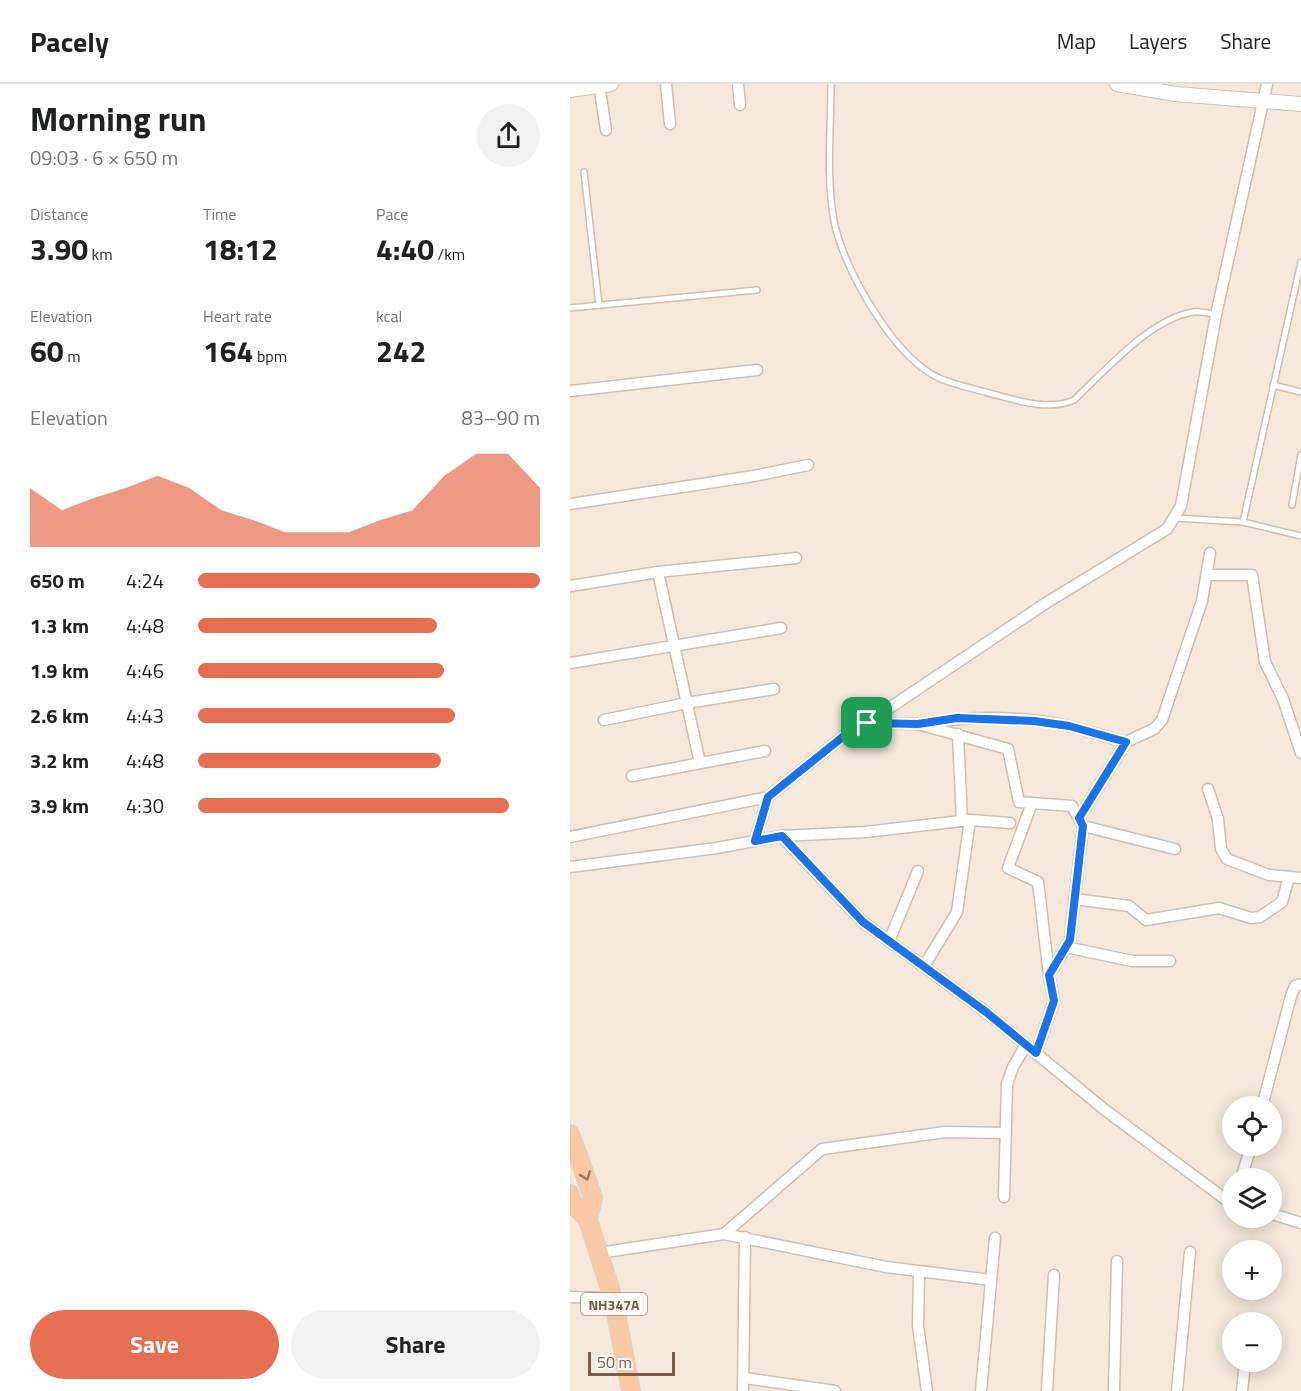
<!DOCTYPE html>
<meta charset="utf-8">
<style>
body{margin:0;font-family:"Titillium Web",sans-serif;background:#f2f2f2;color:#202124;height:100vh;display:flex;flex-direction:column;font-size:22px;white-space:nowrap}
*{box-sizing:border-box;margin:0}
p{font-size:20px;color:#757577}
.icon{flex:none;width:33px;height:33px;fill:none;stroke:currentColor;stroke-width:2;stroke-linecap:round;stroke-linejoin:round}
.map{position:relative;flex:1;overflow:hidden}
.drawer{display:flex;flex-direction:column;background:#fff;width:570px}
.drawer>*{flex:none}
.controls{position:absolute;left:652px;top:1012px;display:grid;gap:12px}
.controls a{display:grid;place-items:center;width:60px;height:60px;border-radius:50%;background:#fff;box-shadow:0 3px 15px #0003;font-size:30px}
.scale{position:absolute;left:18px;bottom:15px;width:87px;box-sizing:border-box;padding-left:6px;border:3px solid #7a5c4d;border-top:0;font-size:16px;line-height:21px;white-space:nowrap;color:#7a5c4d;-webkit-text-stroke:4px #fffaf3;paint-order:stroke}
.pin{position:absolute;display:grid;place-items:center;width:51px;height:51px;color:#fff;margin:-26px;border-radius:12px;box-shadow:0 3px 9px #0006}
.round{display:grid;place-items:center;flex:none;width:63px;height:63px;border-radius:32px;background:#f2f2f2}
.head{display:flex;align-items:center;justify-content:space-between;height:102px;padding:0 30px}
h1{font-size:33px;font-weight:700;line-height:45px}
.stats{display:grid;grid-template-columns:repeat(3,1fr);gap:9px;height:102px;padding:6px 30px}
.stats div{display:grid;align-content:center}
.stats b{font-size:30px;font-weight:700}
.stats small{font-size:16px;font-weight:400}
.stats p{font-size:16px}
.chart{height:168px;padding:12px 30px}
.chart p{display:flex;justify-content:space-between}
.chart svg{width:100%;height:108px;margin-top:6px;fill:#e76f51;opacity:.7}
.button{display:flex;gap:12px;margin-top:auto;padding:12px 30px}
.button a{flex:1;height:69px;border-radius:36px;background:#e76f51;color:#fff;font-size:24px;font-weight:700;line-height:69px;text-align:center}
.button a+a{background:#f2f2f2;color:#202124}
ul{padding:0 30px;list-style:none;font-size:20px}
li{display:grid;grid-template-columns:96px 72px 1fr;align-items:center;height:45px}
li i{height:15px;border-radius:8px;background:#e76f51}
header{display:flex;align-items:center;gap:36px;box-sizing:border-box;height:84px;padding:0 30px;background:#fff;border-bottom:2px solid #e0e0e0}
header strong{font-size:28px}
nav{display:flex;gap:33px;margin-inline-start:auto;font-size:21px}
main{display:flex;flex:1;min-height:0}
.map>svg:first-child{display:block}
.residential{fill:#f5e8da;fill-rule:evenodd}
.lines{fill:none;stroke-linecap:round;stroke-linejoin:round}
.service-casing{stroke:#d1beb0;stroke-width:8}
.minor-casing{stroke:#d1beb0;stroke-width:13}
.tertiary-casing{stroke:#d1beb0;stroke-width:16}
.trunk-casing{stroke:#dad1cd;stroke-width:20}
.service{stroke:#fff;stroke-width:5}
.minor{stroke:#fff;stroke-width:10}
.tertiary{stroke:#fff;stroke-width:14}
.trunk{stroke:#f9c8a4;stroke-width:18}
.oneway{stroke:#9a7763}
.route-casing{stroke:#fff;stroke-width:12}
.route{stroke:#1a73e8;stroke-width:8}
.labels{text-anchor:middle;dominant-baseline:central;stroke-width:4.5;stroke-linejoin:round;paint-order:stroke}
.shield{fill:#fffaf3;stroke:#a28b7f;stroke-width:1.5}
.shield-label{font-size:14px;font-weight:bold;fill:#7a5c4d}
</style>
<header>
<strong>Pacely</strong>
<nav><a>Map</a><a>Layers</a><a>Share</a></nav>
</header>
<main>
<section class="drawer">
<div class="head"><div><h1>Morning run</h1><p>09:03 · 6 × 650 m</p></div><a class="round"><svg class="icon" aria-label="share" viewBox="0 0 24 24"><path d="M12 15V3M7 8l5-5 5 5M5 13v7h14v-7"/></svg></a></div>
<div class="stats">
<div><p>Distance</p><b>3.90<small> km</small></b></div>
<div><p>Time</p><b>18:12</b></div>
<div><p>Pace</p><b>4:40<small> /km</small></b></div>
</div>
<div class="stats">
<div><p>Elevation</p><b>60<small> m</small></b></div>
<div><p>Heart rate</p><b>164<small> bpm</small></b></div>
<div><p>kcal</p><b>242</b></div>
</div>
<div class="chart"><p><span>Elevation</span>83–90 m</p>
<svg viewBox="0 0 160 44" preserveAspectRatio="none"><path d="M0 44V20L10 29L20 24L30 20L40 15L50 20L60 29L70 33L80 38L90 38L100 38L110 33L120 29L130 15L140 6L150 6L160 20V44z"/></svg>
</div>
<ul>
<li><b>650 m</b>4:24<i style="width:100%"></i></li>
<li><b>1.3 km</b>4:48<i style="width:70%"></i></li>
<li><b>1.9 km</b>4:46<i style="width:72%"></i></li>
<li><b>2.6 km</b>4:43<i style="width:75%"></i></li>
<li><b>3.2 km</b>4:48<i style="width:71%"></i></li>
<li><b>3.9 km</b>4:30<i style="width:91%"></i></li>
</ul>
<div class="button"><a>Save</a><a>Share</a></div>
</section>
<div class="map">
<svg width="731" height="1307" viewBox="0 0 731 1307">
<rect width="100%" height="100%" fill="#fdf6ec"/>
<path class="residential" d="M 0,0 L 731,0 L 731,1307 L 0,1307 ZM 663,1023 L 702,1023 L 702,1062 L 663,1062 ZM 663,1095 L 702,1095 L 702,1134 L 663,1134 ZM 663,1167 L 702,1167 L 702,1206 L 663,1206 ZM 663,1239 L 702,1239 L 702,1278 L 663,1278 Z"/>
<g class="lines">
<g class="service-casing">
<g id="service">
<path d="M 261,0 C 261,45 256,93 264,137 C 273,184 321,267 363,291 C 379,300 398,303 415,308 C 443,315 477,328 504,316 C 535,287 580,235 623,228 C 631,227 639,229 646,231"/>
<polyline points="14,88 29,221"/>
<polyline points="0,224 187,206"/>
<polyline points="703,301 731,308"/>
<polyline points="722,421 731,371"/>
<polyline points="606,434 673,438 731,452"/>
<polyline points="673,438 731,178"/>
</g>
</g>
<g class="minor-casing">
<g id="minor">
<polyline points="29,0 36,46"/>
<polyline points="96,0 100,40"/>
<polyline points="168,0 170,21"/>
<polyline points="0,307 187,286"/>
<polyline points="0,420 184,392 238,381"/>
<polyline points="88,488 130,679"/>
<polyline points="638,491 682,491 695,578 713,615 731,669"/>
<polyline points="0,502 88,488 226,474"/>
<polyline points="0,579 211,544"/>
<polyline points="34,636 117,619 204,605"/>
<polyline points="297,639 476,519 597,445 611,422 646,231 697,0"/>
<path d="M 355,639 C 401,632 451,632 498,642 C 517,646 536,653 556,658 L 509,734"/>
<polyline points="388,650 392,737"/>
<polyline points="556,658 584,645 592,636 632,517 640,469"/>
<polyline points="62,692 195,667"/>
<polyline points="638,705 648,735 651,765 657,775 699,791 731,794"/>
<polyline points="462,719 438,784 468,798 479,891"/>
<polyline points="400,736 440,739"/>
<polyline points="513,742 605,765"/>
<polyline points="211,752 295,748 400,736 387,828 354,882"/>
<polyline points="0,753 198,713"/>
<polyline points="185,757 198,713 280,647 297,639 348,640 438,665 449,718 502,722 513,742 500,856 479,891 484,917 466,969"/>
<polyline points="0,783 147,764 211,752 293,838 416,928 535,1026 655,1115 663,1117"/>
<polyline points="504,815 559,822 576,836 649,824 681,834 690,833 712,818 719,793"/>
<polyline points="319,857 348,787"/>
<polyline points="496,863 562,877 600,877"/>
<polyline points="692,1023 721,912 725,902 731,900"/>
<polyline points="671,1095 681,1062"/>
<polyline points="434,1113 437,1000 443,983 456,961"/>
<polyline points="702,1130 731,1139"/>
<polyline points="154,1150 252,1065 375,1048 435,1049"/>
<polyline points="29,1169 154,1150 316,1183 421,1196"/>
<polyline points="349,1189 348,1242 357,1307"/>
<polyline points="0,1213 43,1214"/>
<polyline points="175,1294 265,1307"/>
<polyline points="173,1307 175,1153"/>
<polyline points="411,1307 425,1154"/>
<polyline points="477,1307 484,1191"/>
<polyline points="544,1307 547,1177"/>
<polyline points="607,1307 620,1168"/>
<polyline points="672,1307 675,1278"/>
</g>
</g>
<g class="tertiary-casing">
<g id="tertiary">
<polyline points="547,0 606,10 731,20"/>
<polyline points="0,6 41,0"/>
</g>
</g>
<g class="trunk-casing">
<g id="trunk">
<polyline points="0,1050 23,1113 18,1136"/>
<polyline points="0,1110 2,1118 18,1136 43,1214 61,1307"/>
</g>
</g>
<use href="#service" class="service"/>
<use href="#minor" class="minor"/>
<use href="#tertiary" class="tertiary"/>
<use href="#trunk" class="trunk"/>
</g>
<defs><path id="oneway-chevron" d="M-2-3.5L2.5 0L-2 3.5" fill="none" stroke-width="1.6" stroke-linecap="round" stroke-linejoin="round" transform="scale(1.5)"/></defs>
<use class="oneway" href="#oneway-chevron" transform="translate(16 1092) rotate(69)"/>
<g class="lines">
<g class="route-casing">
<polygon id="route" points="387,634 464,637 499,642 556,658 509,734 513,742 500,856 479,891 484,917 466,969 416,928 293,838 212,752 185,757 198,713 280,647 297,639 348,640"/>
</g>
<use href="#route" class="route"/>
</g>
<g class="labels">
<rect class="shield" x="11" y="1209" width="66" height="22" rx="4.5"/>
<g class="shield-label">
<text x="44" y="1220">NH347A</text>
</g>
</g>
</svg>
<div class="controls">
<a><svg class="icon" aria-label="locate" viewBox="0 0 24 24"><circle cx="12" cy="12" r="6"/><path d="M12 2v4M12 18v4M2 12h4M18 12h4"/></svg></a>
<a><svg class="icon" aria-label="layers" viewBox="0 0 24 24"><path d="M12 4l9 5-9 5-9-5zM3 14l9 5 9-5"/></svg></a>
<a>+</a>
<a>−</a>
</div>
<div class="scale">50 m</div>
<div class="pin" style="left:297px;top:639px;background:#1e9e55"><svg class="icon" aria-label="arrive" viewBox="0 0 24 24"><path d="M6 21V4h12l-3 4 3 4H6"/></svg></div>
</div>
</main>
